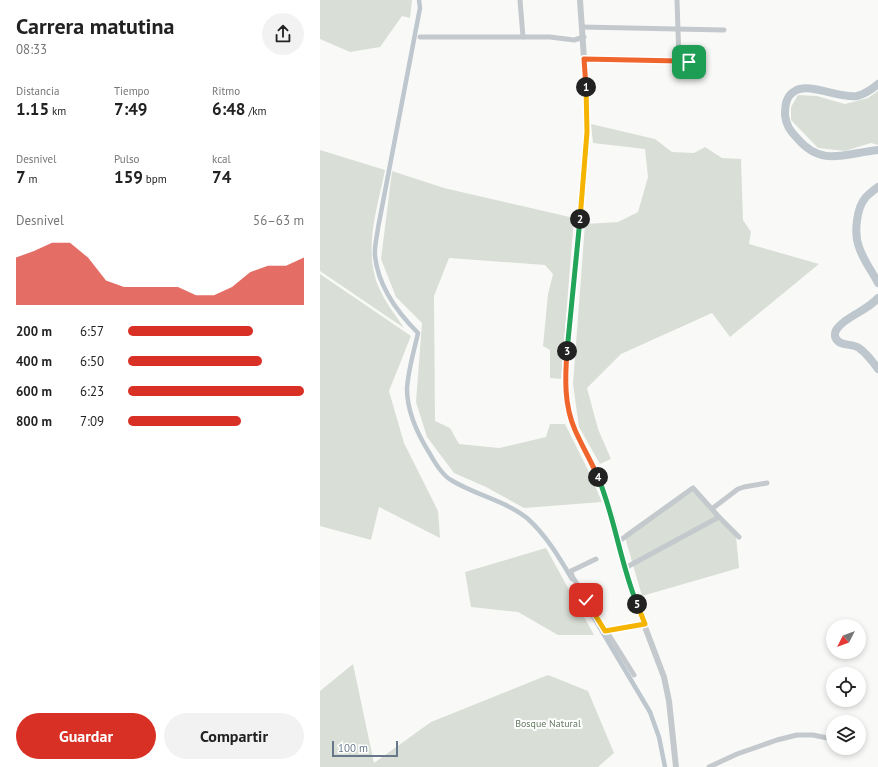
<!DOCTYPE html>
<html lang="es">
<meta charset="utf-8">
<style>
body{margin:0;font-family:"PT Sans",sans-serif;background:#f2f2f2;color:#222;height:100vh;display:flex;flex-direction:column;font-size:15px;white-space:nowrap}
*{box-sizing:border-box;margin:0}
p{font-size:13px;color:#767676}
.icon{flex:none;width:22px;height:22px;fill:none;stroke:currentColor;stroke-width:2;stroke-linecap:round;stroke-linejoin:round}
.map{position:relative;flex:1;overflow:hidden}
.sheet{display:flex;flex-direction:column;background:#fff;width:320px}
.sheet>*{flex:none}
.needle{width:26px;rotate:228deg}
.tools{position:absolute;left:506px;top:619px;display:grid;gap:8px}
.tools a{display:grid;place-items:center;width:40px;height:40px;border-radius:50%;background:#fff;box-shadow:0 2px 6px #0003;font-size:20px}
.scale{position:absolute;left:12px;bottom:10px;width:66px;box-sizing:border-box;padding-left:4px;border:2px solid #67788a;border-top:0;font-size:11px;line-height:14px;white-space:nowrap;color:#67788a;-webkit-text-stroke:3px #fff;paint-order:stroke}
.pin{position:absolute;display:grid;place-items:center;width:34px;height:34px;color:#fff;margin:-17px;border-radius:8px;box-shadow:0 2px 6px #0006}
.km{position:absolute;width:20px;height:20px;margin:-10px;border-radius:50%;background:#222;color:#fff;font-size:11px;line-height:20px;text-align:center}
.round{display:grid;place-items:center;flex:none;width:42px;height:42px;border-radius:21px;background:#f2f2f2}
.summary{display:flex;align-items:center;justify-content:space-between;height:68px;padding:0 16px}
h1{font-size:22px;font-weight:600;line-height:30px}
.stats{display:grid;grid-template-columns:repeat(3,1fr);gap:6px;height:68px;padding:4px 16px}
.stats div{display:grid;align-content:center}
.stats b{font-size:17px;font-weight:600}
.stats small{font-size:11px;font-weight:400}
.stats p{font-size:11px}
.chart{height:112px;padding:8px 16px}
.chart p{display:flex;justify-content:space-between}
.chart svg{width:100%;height:72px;margin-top:4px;fill:#d93025;opacity:.7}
.cta{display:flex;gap:8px;margin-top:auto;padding:8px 16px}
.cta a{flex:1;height:46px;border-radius:24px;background:#d93025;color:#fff;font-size:16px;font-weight:600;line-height:46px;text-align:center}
.cta a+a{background:#f2f2f2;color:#222}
ul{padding:0 16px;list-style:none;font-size:13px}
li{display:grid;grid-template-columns:64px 48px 1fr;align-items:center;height:30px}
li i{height:10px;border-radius:5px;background:#d93025}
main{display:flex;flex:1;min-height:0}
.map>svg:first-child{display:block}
.green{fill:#d9dfd6}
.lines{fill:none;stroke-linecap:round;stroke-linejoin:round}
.canal{stroke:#bdc7cd;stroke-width:4.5}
.river{stroke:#bdc7cd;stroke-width:8}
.minor{stroke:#c4c9cd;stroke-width:5}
.tertiary{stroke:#c4c9cd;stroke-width:6}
.split-1-casing{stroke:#fff;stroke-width:8}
.split-2-casing{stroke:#fff;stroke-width:8}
.split-3-casing{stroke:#fff;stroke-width:8}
.split-4-casing{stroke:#fff;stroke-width:8}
.split-5-casing{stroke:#fff;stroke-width:8}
.split-6-casing{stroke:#fff;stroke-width:8}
.split-1{stroke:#f0652b;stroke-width:5}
.split-2{stroke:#f5b400;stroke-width:5}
.split-3{stroke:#22a559;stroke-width:5}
.split-4{stroke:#f0652b;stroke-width:5}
.split-5{stroke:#22a559;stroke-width:5}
.split-6{stroke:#f5b400;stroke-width:5}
.labels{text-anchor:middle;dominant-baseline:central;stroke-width:4;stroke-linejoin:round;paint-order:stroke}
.park-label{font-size:10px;fill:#667a63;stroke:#fff}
</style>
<main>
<section class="sheet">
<div class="summary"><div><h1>Carrera matutina</h1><p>08:33</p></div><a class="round"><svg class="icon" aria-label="share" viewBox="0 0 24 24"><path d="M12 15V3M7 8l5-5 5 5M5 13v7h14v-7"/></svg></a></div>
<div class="stats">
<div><p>Distancia</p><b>1.15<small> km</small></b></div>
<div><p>Tiempo</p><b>7:49</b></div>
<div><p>Ritmo</p><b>6:48<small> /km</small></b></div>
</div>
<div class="stats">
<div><p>Desnivel</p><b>7<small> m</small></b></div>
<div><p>Pulso</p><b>159<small> bpm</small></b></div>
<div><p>kcal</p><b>74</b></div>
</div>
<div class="chart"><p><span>Desnivel</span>56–63 m</p>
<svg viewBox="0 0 160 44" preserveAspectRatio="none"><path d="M0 44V15L10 11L20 6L30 6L40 15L50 29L60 33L70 33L80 33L90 33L100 38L110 38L120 33L130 24L140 20L150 20L160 15V44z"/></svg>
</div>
<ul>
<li><b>200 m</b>6:57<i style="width:71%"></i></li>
<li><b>400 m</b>6:50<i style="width:76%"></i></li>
<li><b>600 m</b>6:23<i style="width:100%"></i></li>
<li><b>800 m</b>7:09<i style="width:64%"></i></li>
</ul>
<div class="cta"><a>Guardar</a><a>Compartir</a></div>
</section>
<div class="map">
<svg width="558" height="767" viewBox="0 0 558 767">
<rect width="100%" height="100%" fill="#f9faf7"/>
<g class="green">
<polygon points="0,0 92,0 90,18 82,16 60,47 30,52 0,39"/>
<polygon points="558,91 558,145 551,143 525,151 498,148 471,120 471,107 478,95 497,96 525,104 548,98"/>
<polygon points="271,124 335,139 352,152 374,153 385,147 402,158 421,159 423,220 431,232 429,244 499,264 410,337 392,313 301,354 267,388 278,429 291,459 280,464 259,427 253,384 265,224 298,222 318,212 328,177 325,149 273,143"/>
<path d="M 0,150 L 65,170 C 57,210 41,256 62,294 C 68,306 77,317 84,328 L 0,271 Z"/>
<polygon points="72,171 124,188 254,218 241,379 230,378 230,350 223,346 228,294 233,274 225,265 129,258 114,296 115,421 130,428 139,444 179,448 226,437 230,424 245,424 269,472 282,502 204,508 166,487 134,473 107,437 96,402 102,323 76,297 61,259"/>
<polygon points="0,274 91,336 69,391 84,443 118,511 120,538 59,507 51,540 0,526"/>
<polygon points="373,485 416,536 419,568 322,596 304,534"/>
<polygon points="226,548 274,635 238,635 198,612 151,607 145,572"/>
<polygon points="33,664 54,763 111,722 228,675 268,691 294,753 278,767 0,767 0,691"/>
</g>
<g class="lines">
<g class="canal">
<path d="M 99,0 L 100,8 L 58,228 C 57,237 54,247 55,256 C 58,285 77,312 98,333 C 94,351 88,370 87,389 C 87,412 98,435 110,454 C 115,463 122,475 131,480 C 155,495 184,500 207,518 C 226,535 239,557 252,579"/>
<polyline points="258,591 330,712 339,737 345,767"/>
</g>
<g class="river">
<path d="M 558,84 C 552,89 545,94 537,96 C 520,99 489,82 475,91 C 466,96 465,105 465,115 C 466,125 470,131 477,138 C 502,168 526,153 558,150"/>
<path d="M 558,187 C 554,190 550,193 546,197 C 536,208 534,234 539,247 C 543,260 552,271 558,283"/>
<path d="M 558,298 C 549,308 536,313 525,321 C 520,325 514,330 515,336 C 517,347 533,343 539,348 C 546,353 553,362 558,369"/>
</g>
<g class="minor">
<polyline points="200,0 203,37"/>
<polyline points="357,0 359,61"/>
<polyline points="262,27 404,30"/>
<polyline points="100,37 230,37 254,40 264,37"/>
<polyline points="264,59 359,61 369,62"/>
<polyline points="393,508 418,489 424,487 447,483"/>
<polyline points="298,542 373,488 399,517 419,537"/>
<polyline points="276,559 251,571 252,576 314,675"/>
<polyline points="305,568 399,517"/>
<polyline points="285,631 325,624"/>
<polyline points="389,767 417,754 457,740 477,735 493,735 512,739"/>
</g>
<polyline class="tertiary" points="260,0 266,88 267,132 247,352 246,396 250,415 255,430 283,489 293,519 311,590 344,677 349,701 356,767"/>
</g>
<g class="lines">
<g class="split-1-casing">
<polyline id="split-1" points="266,87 264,59 359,61 369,62"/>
</g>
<g class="split-2-casing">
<polyline id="split-2" points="260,219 267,132 266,87"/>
</g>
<g class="split-3-casing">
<polyline id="split-3" points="247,351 260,219"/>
</g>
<g class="split-4-casing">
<path id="split-4" d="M 247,351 C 245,378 244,405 255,430 C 262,446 271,461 278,477"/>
</g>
<g class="split-5-casing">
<path id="split-5" d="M 278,477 C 295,518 300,562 317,604"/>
</g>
<g class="split-6-casing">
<polyline id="split-6" points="266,600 285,631 325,624 317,604"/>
</g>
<use href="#split-1" class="split-1"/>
<use href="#split-2" class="split-2"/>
<use href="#split-3" class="split-3"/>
<use href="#split-4" class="split-4"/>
<use href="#split-5" class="split-5"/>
<use href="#split-6" class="split-6"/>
</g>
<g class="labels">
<g class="park-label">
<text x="228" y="723">Bosque Natural</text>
</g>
</g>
</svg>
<div class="tools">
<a><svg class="needle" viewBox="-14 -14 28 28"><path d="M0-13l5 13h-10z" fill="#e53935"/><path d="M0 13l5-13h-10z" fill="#767676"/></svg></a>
<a><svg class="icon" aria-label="locate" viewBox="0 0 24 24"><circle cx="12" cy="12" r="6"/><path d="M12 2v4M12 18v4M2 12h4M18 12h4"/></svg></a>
<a><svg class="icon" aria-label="layers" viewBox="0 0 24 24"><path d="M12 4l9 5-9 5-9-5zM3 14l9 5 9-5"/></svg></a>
</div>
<div class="scale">100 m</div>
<div class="pin" style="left:369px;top:62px;background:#1e9e55"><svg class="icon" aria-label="arrive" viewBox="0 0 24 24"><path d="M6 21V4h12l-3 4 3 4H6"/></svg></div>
<div class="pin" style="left:266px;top:600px;background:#d93025"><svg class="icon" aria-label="check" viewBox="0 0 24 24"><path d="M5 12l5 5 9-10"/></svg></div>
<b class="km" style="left:266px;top:87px">1</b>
<b class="km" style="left:260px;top:219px">2</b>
<b class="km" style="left:247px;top:351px">3</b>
<b class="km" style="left:278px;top:477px">4</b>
<b class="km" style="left:317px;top:604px">5</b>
</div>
</main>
